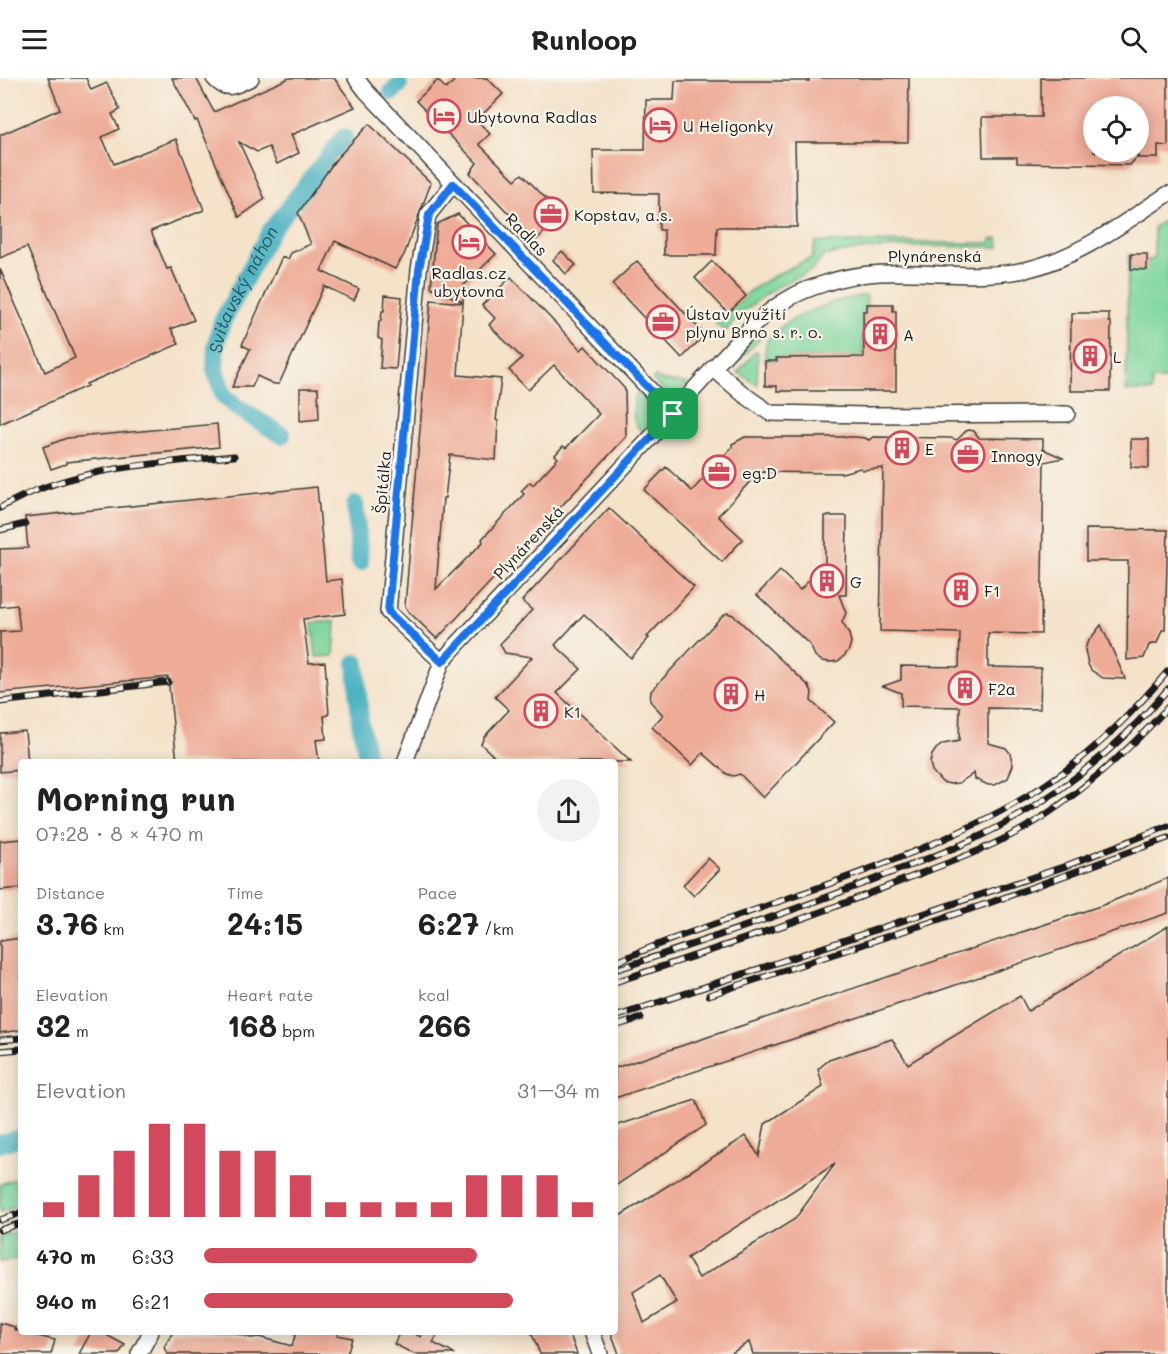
<!DOCTYPE html>
<meta charset="utf-8">
<style>
body{margin:0;font-family:Mali,sans-serif;background:#f2f2f2;color:#222;height:100vh;display:flex;flex-direction:column;font-size:22px;white-space:nowrap}
*{box-sizing:border-box;margin:0}
p{font-size:20px;color:#767676}
.icon{flex:none;width:33px;height:33px;fill:none;stroke:currentColor;stroke-width:2;stroke-linecap:round;stroke-linejoin:round}
.map{position:relative;flex:1;overflow:hidden}
.panel{position:absolute;left:18px;top:681px;width:600px;height:576px;display:flex;flex-direction:column;background:#fff;border-radius:6px;box-shadow:0 3px 15px #0003}
.panel>*{flex:none}
.tools{position:absolute;left:1083px;top:18px;display:grid;gap:12px}
.tools a{display:grid;place-items:center;width:66px;height:66px;border-radius:50%;background:#fff;box-shadow:0 3px 15px #0003;font-size:30px}
.pin{position:absolute;display:grid;place-items:center;width:51px;height:51px;color:#fff;margin:-26px;border-radius:12px;box-shadow:0 3px 9px #0006}
.round{display:grid;place-items:center;flex:none;width:63px;height:63px;border-radius:32px;background:#f2f2f2}
.head{display:flex;align-items:center;justify-content:space-between;height:102px;padding:0 18px}
h1{font-size:33px;font-weight:700;line-height:45px}
.stats{display:grid;grid-template-columns:repeat(3,1fr);gap:9px;height:102px;padding:6px 18px}
.stats div{display:grid;align-content:center}
.stats b{font-size:30px;font-weight:700}
.stats small{font-size:16px;font-weight:400}
.stats p{font-size:16px}
.chart{height:168px;padding:12px 18px}
.chart p{display:flex;justify-content:space-between}
.chart svg{width:100%;height:108px;margin-top:6px;stroke:#d1495b;stroke-width:6}
ul{padding:0 18px;list-style:none;font-size:20px}
li{display:grid;grid-template-columns:96px 72px 1fr;align-items:center;height:45px}
li i{height:15px;border-radius:8px;background:#d1495b}
header{display:flex;justify-content:space-between;align-items:center;height:78px;padding:0 18px;background:#fff;font-size:27px;font-weight:700}
.map>svg:first-child{display:block}
.green{fill:#7dd69c;stroke:#4c795c;stroke-width:1.5}
.lines{fill:none;stroke-linecap:round;stroke-linejoin:round}
.canal{stroke:#44b0c1;stroke-width:18}
.building{fill:#eeab96;fill-rule:evenodd}
.minor-casing{stroke:#3c3a36;stroke-width:18}
.minor{stroke:#fff;stroke-width:15}
.rail-casing{stroke:#1c1c1c;stroke-width:7}
.rail{stroke:#f7f3e8;stroke-width:4.5;stroke-dasharray:14;stroke-linecap:butt}
.route-casing{stroke:#fff;stroke-width:12}
.route{stroke:#1a73e8;stroke-width:8}
.labels{text-anchor:middle;dominant-baseline:central;stroke-width:4.5;stroke-linejoin:round;paint-order:stroke}
.poi-label{font-size:16px;fill:#1c1c1c;stroke:#f7f3e8;text-anchor:start}
.street-label{font-size:16px;fill:#1c1c1c;stroke:#f7f3e8}
.water-label{font-size:18px;font-style:italic;fill:#2c575e;stroke:#f7f3e8}
</style>
<header><svg class="icon" aria-label="menu" viewBox="0 0 24 24"><path d="M4 6h16M4 12h16M4 18h16"/></svg>Runloop<svg class="icon" aria-label="search" viewBox="0 0 24 24"><circle cx="10" cy="10" r="6"/><path d="M15 15l6 6"/></svg></header>
<div class="map">
<svg width="1168" height="1276" viewBox="0 0 1168 1276">
<rect width="100%" height="100%" fill="#f7f3e8"/>
<filter id="ink" filterUnits="userSpaceOnUse"><feTurbulence type="fractalNoise" baseFrequency=".0167" numOctaves="2"/><feDisplacementMap in="SourceGraphic" scale="12" xChannelSelector="R" yChannelSelector="G"/><feConvolveMatrix kernelMatrix="1 2 1 2 8 2 1 2 1" color-interpolation-filters="sRGB"/></filter>
<filter id="wash" filterUnits="userSpaceOnUse"><feTurbulence type="fractalNoise" baseFrequency=".008" numOctaves="4" result="noise"/><feDisplacementMap in="SourceGraphic" scale="24" xChannelSelector="R" yChannelSelector="G"/><feGaussianBlur stdDeviation="1.35" result="paint"/><feColorMatrix in="noise" values="0 0 0 0 0 0 0 0 0 0 0 0 0 0 0 0 0 1.4 0 .05"/><feComposite in="paint" operator="in"/></filter>
<g filter="url(#wash)">
<rect width="100%" height="100%" fill="#f4e2c9"/>
<g class="green">
<polygon points="1168,140 1168,302 1152,302 1152,313 1126,313 1128,178 1131,176 1131,191 1146,191 1147,182 1154,181 1154,149"/>
<path d="M 998,160 L 999,169 C 940,169 880,165 823,178 L 813,192 L 781,207 L 765,217 L 744,233 L 725,254 L 716,246 L 745,219 L 745,217 C 765,201 788,190 812,180 L 815,164 L 990,165 L 991,161 Z"/>
<path d="M 867,217 L 866,233 L 863,233 L 863,279 L 777,280 L 777,283 L 765,283 C 765,276 764,266 769,260 C 787,238 839,220 867,217 Z"/>
<polygon points="761,252 765,256 731,290 734,280"/>
<polygon points="756,273 758,274 757,307 738,294"/>
<path d="M 655,299 L 664,303 L 688,305 C 673,321 666,316 652,301 Z"/>
<path d="M 639,314 C 651,327 657,341 643,355 C 630,343 634,336 634,320 Z"/>
<polygon points="336,543 334,578 316,579 312,545"/>
<polygon points="21,1099 21,1128 0,1134 0,1106"/>
<polygon points="21,1152 21,1180 0,1184 0,1159"/>
</g>
<g class="lines">
<g class="canal">
<polyline points="392,14 399,7"/>
<path id="s1" d="M 282,357 L 236,329 L 224,318 L 215,292 L 216,266 L 222,244 L 271,152 L 344,59"/>
<polyline points="355,426 360,484"/>
<polyline points="356,585 360,644 368,684"/>
<polyline points="0,1066 21,1059"/>
</g>
</g>
<g id="blocks">
<g class="building">
<polygon points="48,0 86,0 91,12 107,5 120,32 112,36 119,51 102,59 114,86 176,61 204,132 151,153 167,191 171,190 194,242 171,251 179,266 86,306 87,308 0,346 0,191 45,294 75,280 27,169 0,180 0,57 60,31"/>
<polygon points="172,0 196,0 214,34 289,0 334,0 355,29 291,57 299,75 277,86 269,69 257,74 239,64 265,121 239,139 197,42 195,43"/>
<polygon points="457,0 487,0 503,16 477,42 490,56 479,66 515,102 522,96 562,137 535,163 470,95 477,85 416,23 438,2 446,11"/>
<polygon points="809,0 909,0 908,64 795,64 797,149 717,149 716,177 664,177 664,152 659,152 659,116 594,115 593,72 645,72 646,22 674,22 675,3 809,3"/>
<path d="M 1041,0 L 1168,0 L 1168,68 L 1158,67 L 1158,80 L 1138,80 L 1138,78 L 1130,87 L 1017,85 L 1017,79 L 983,79 L 982,39 L 1041,39 ZM 1094,28 L 1138,28 L 1138,74 L 1094,74 Z"/>
<polygon points="369,46 431,105 404,177 395,191 335,163 321,193 359,211 354,222 324,208 279,306 274,306 257,298 252,309 232,309 250,271 242,267 282,179 288,181 291,175 311,166 298,135 336,81"/>
<polygon points="458,136 496,176 464,207 463,224 431,209 437,146"/>
<polygon points="562,173 576,187 566,196 553,182"/>
<polygon points="1131,176 1147,176 1147,192 1131,191"/>
<polygon points="637,183 705,257 682,280 612,206"/>
<polygon points="712,183 746,218 728,235 695,200"/>
<polygon points="511,199 581,272 585,268 625,311 626,359 437,561 408,533 405,528 431,222 463,225 458,297 501,301 496,342 498,343 496,382 450,377 445,420 443,420 436,511 483,464 482,461 524,416 521,413 530,404 533,407 558,380 555,377 563,368 566,370 599,336 554,287 528,312 509,292 522,280 489,247 495,240 482,227"/>
<polygon points="385,217 402,219 396,291 380,290 382,262 378,260 379,243 381,242 382,233 384,233"/>
<polygon points="867,226 893,226 893,233 896,233 896,313 777,313 777,308 765,308 765,283 777,283 776,280 864,279 863,233 867,233"/>
<polygon points="1072,235 1109,235 1109,244 1111,244 1110,313 1070,313 1071,244 1072,244"/>
<polygon points="300,310 318,310 319,341 300,343"/>
<polygon points="217,346 219,369 66,384 66,386 51,391 43,369 67,360"/>
<polygon points="969,352 974,353 979,360 1043,361 1043,371 1063,380 1044,384 1041,556 988,555 988,589 1041,590 1040,631 988,630 988,665 1006,670 1010,675 1013,687 1008,700 995,707 988,707 975,701 974,695 959,705 950,706 942,704 932,693 930,685 932,677 936,671 943,666 959,663 960,629 901,628 901,615 883,608 901,602 901,588 959,589 960,555 880,553 883,390 863,392 860,390 842,395 759,394 718,438 743,461 722,484 644,412 666,389 692,413 732,369 732,366 745,359 855,359 865,360 869,362 873,359 951,360 957,362 966,353"/>
<polygon points="1131,361 1149,361 1149,390 1131,389"/>
<polygon points="317,409 326,503 342,501 345,536 303,541 309,585 325,584 329,637 324,638 326,661 316,662 319,684 177,684 168,599 0,615 0,554 20,553 17,527 0,529 0,471 28,470 25,439"/>
<polygon points="609,430 694,509 647,559 649,560 631,580 584,536 555,567 581,591 557,615 631,684 500,684 481,666 484,659 509,632 495,619 532,579 505,575 500,566 532,532 522,523"/>
<polygon points="825,438 847,438 846,517 839,517 846,535 842,544 849,556 851,564 849,572 844,578 838,583 830,584 822,583 815,578 810,567 757,517 780,493 800,512 825,485"/>
<polygon points="1086,451 1168,452 1165,552 1162,552 1157,565 1149,567 1144,580 1127,582 1128,483 1086,483"/>
<polygon points="727,535 733,537 809,608 812,614 811,623 834,644 763,720 740,696 733,698 727,696 703,675 692,687 652,649 663,637 650,623 651,613 722,538"/>
<polygon points="1101,547 1117,582 1125,601 1103,600 1091,592 1088,586 1085,572 1087,565"/>
<polygon points="25,653 28,684 21,684 21,692 0,694 0,655"/>
<polygon points="21,761 21,810 0,812 0,763"/>
<polygon points="708,780 720,791 694,818 683,807"/>
<polygon points="1168,800 1168,835 941,912 615,1020 615,990 1103,827"/>
<path d="M 1168,848 L 1168,1276 L 753,1276 L 749,1264 L 730,1276 L 619,1276 L 611,1254 L 615,1254 L 615,1141 L 746,1058 L 759,1078 L 765,1046 L 823,1009 L 818,991 L 829,982 L 892,961 L 908,986 L 1020,918 L 1028,933 ZM 835,1086 L 795,1141 L 699,1200 L 687,1180 ZM 660,1197 L 677,1225 L 644,1245 L 633,1214 Z"/>
<polygon points="21,860 21,952 0,955 0,863"/>
<polygon points="696,1022 706,1047 615,1108 615,1048"/>
<polygon points="0,1245 15,1249 14,1251 21,1254 55,1262 51,1276 0,1276"/>
<polygon points="91,1254 101,1254 125,1267 119,1276 79,1276"/>
<polygon points="173,1254 230,1254 251,1260 259,1259 292,1268 296,1254 338,1254 337,1257 352,1260 347,1276 167,1276 164,1269"/>
<polygon points="400,1254 411,1254 421,1259 424,1254 439,1254 433,1265 455,1276 414,1276 394,1266"/>
<polygon points="531,1254 569,1254 577,1276 540,1276"/>
</g>
</g>
</g>
<g filter="url(#ink)">
<use href="#blocks" fill-opacity="0" stroke="#3c3a36" stroke-width="1.5"/>
<g class="lines">
<g class="minor-casing">
<g id="minor">
<path d="M 214,0 C 227,15 236,7 251,0"/>
<polyline points="356,0 366,13 673,336"/>
<polyline points="713,290 743,316 770,335 865,337 1067,336"/>
<polyline points="442,584 388,534 419,192 428,137 453,106"/>
<path d="M 405,684 L 442,584 L 452,572 C 516,503 581,435 645,366 C 670,339 693,312 718,285 C 739,262 760,237 788,221 C 799,214 813,209 826,205 C 891,182 962,207 1029,191 C 1079,179 1125,144 1168,116"/>
<polyline points="592,1254 600,1276"/>
<polyline points="139,1276 151,1254"/>
</g>
</g>
<use href="#minor" class="minor"/>
<g class="rail-casing">
<g id="rail">
<path d="M 0,430 C 72,388 153,386 234,378"/>
<polyline points="0,452 25,446"/>
<polyline points="0,624 168,604"/>
<path d="M 615,885 C 666,861 719,845 772,826 C 861,795 963,760 1042,709 C 1090,678 1131,637 1168,593"/>
<path d="M 618,891 C 704,863 790,834 875,801 C 907,788 940,777 972,762 C 1048,727 1114,675 1168,611"/>
<path d="M 615,904 C 713,872 810,840 906,801 C 950,784 997,768 1038,742 C 1087,710 1129,672 1168,629"/>
<polyline points="709,917 992,824 1168,760"/>
<polyline points="615,939 1063,789 1168,748"/>
<polyline points="615,948 641,940"/>
<polyline points="0,962 21,960"/>
<polyline points="0,973 21,971"/>
<polyline points="0,1142 21,1135"/>
<polyline points="0,1152 21,1145"/>
</g>
</g>
<use href="#rail" class="rail"/>
</g>
</g>
<g class="lines" filter="url(#ink)">
<g class="route-casing">
<polygon id="route" points="453,106 673,336 442,584 388,534 419,192 429,137"/>
</g>
<use href="#route" class="route"/>
</g>
<defs>
<g id="hotel-ring" transform="scale(1.725)"><circle r="9.5" fill="#f7f3e8" stroke="#d1495b" stroke-width="1.5"/><path d="M-6-4.5h1.5V1H6V5H4.5V3h-9V5H-6ZM-4 0a1.8 1.8 0 1 1 3.6 0ZM.5 0V-2.5h3Q6-2.5 6 0Z" fill="#d1495b"/></g>
<g id="office-ring" transform="scale(1.725)"><circle r="9.5" fill="#f7f3e8" stroke="#d1495b" stroke-width="1.5"/><path d="M-6-3h4V-5.5h4V-3h4V5H-6ZM-1-4.5V-3h2v-1.5ZM-6 0V1H6V0Z" fill="#d1495b"/></g>
<g id="building-ring" transform="scale(1.725)"><circle r="9.5" fill="#f7f3e8" stroke="#d1495b" stroke-width="1.5"/><path d="M-4-6H4V6H1V3H-1V6H-4ZM-2.5-4.3h1.7v1.8h-1.7ZM.8-4.3h1.7v1.8H.8ZM-2.5-1h1.7V.8h-1.7ZM.8-1h1.7V.8H.8Z" fill="#d1495b"/></g>
</defs>
<g fill-rule="evenodd">
<use href="#hotel-ring" x="444" y="38"/>
<use href="#hotel-ring" x="660" y="47"/>
<use href="#office-ring" x="551" y="136"/>
<use href="#hotel-ring" x="469" y="164"/>
<use href="#office-ring" x="663" y="244"/>
<use href="#building-ring" x="880" y="256"/>
<use href="#building-ring" x="1090" y="278"/>
<use href="#building-ring" x="902" y="370"/>
<use href="#office-ring" x="968" y="377"/>
<use href="#office-ring" x="719" y="394"/>
<use href="#building-ring" x="827" y="503"/>
<use href="#building-ring" x="961" y="512"/>
<use href="#building-ring" x="965" y="610"/>
<use href="#building-ring" x="731" y="616"/>
<use href="#building-ring" x="541" y="633"/>
</g>
<g class="labels">
<g class="poi-label">
<text x="467" y="38">Ubytovna Radlas</text>
<text x="683" y="47">U Heligonky</text>
<text x="574" y="136">Kopstav, a.s.</text>
<text x="469" y="194" text-anchor="middle">Radlas.cz<tspan x="469" dy="18">ubytovna</tspan></text>
<text x="686" y="235">Ústav využití<tspan x="686" dy="18">plynu Brno s. r. o.</tspan></text>
<text x="903" y="256">A</text>
<text x="1113" y="278">L</text>
<text x="925" y="370">E</text>
<text x="991" y="377">Innogy</text>
<text x="742" y="394">eg.D</text>
<text x="850" y="503">G</text>
<text x="984" y="512">F1</text>
<text x="988" y="610">F2a</text>
<text x="754" y="616">H</text>
<text x="564" y="633">K1</text>
</g>
<g class="street-label">
<text transform="translate(527 156) rotate(46)">Radlas</text>
<text x="935" y="177">Plynárenská</text>
<text transform="translate(382 404) rotate(-85)">Špitálka</text>
<text transform="translate(528 464) rotate(-47)">Plynárenská</text>
</g>
<g class="water-label">
<text stroke="none"><textPath href="#s1" startOffset="184">Svitavský náhon</textPath></text>
</g>
</g>
</svg>
<div class="tools">
<a><svg class="icon" aria-label="locate" viewBox="0 0 24 24"><circle cx="12" cy="12" r="6"/><path d="M12 2v4M12 18v4M2 12h4M18 12h4"/></svg></a>
</div>
<div class="pin" style="left:673px;top:336px;background:#1e9e55"><svg class="icon" aria-label="arrive" viewBox="0 0 24 24"><path d="M6 21V4h12l-3 4 3 4H6"/></svg></div>
<section class="panel">
<div class="head"><div><h1>Morning run</h1><p>07:28 · 8 × 470 m</p></div><a class="round"><svg class="icon" aria-label="share" viewBox="0 0 24 24"><path d="M12 15V3M7 8l5-5 5 5M5 13v7h14v-7"/></svg></a></div>
<div class="stats">
<div><p>Distance</p><b>3.76<small> km</small></b></div>
<div><p>Time</p><b>24:15</b></div>
<div><p>Pace</p><b>6:27<small> /km</small></b></div>
</div>
<div class="stats">
<div><p>Elevation</p><b>32<small> m</small></b></div>
<div><p>Heart rate</p><b>168<small> bpm</small></b></div>
<div><p>kcal</p><b>266</b></div>
</div>
<div class="chart"><p><span>Elevation</span>31–34 m</p>
<svg viewBox="0 0 160 44" preserveAspectRatio="none"><path d="M5 44V38M15 44V27M25 44V17M35 44V6M45 44V6M55 44V17M65 44V17M75 44V27M85 44V38M95 44V38M105 44V38M115 44V38M125 44V27M135 44V27M145 44V27M155 44V38"/></svg>
</div>
<ul>
<li><b>470 m</b>6:33<i style="width:69%"></i></li>
<li><b>940 m</b>6:21<i style="width:78%"></i></li>
</ul>
</section>
</div>
